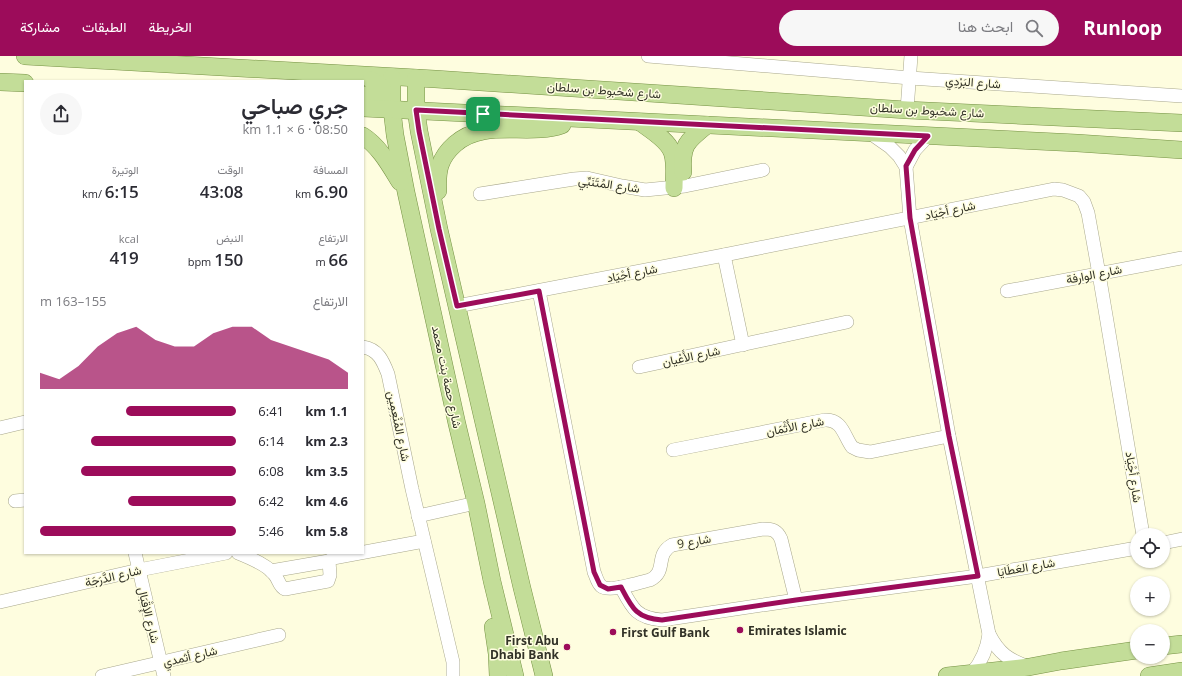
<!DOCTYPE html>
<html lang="ar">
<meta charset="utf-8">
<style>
body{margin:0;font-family:"Open Sans",Vazirmatn,sans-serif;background:#f7f7f7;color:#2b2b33;direction:rtl;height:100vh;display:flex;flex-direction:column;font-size:15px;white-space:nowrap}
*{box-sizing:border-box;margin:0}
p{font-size:13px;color:#7c7c81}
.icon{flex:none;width:22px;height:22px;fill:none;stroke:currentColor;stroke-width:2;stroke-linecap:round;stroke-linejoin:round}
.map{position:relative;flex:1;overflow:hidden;direction:ltr}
.side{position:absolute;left:24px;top:24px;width:340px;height:474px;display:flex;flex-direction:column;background:#fff;border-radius:0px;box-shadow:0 1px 3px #0004;direction:rtl}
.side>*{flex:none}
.buttons{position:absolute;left:1130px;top:472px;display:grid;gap:8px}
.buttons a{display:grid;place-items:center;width:40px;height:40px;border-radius:50%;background:#fff;box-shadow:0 1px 3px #0004;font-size:20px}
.pin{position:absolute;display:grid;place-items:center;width:34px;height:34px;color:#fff;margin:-17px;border-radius:8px;box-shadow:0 2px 6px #0006}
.round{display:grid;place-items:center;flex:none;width:42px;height:42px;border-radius:21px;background:#f7f7f7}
.overview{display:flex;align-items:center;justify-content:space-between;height:68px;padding:0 16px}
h1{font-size:22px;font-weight:600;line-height:30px}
.stats{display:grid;grid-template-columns:repeat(3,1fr);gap:6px;height:68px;padding:4px 16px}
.stats div{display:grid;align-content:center}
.stats b{font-size:17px;font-weight:600}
.stats small{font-size:11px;font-weight:400}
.stats p{font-size:11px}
.chart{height:112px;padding:8px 16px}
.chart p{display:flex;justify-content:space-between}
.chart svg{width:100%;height:72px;margin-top:4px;fill:#9c0c5a;opacity:.7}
ul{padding:0 16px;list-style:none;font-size:13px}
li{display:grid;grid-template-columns:64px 48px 1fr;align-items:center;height:30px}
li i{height:10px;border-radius:5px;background:#9c0c5a}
header{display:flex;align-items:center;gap:24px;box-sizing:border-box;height:56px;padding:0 20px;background:#9c0c5a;color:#fff}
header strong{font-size:19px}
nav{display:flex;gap:22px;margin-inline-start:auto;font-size:14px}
.search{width:280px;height:36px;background:#f7f7f7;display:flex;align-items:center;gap:10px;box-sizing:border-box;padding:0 14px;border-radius:22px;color:#7c7c81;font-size:15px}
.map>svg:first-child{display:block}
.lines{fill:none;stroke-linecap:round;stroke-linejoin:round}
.minor-casing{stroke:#a9a88d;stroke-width:14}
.major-casing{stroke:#769244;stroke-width:18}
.minor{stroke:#fff;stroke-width:13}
.major{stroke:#c3dd98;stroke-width:17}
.route-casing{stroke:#fff;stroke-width:8}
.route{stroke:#9c0c5a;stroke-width:5}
.poi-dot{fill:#9c0c5a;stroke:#fefddf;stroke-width:1.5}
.labels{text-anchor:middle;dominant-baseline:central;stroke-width:3;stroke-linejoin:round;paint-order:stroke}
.street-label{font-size:12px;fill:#323227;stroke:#fefddf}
.poi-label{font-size:12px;font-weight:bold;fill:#323227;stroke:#fefddf;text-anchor:start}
</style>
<header>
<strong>Runloop</strong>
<div class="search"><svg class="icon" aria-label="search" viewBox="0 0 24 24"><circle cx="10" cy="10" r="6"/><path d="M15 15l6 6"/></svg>ابحث هنا</div>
<nav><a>الخريطة</a><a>الطبقات</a><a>مشاركة</a></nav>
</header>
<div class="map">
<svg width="1182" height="620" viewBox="0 0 1182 620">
<rect width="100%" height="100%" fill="#fefddf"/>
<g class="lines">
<g class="minor-casing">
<g id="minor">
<polyline points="648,0 910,22 1182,40"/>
<polyline points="907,54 911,0"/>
<path d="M 870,77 L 890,91 L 899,100 L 906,111 L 910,162 L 949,380 L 989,578 C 999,598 1009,604 1029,611"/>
<polyline points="906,111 915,94 928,80"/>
<polyline points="480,138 574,123 587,122 622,130 645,134 685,130 763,114"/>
<polyline points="724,199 743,289"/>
<path d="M 539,235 L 594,516 C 596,520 597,526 601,530 C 609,537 640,526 650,524 C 668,515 654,499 672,489 L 763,473 C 772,473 777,474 781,483 L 796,544"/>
<polyline points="1007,235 1182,202"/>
<polyline points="457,250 724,199 1054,133 1063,134 1079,140 1084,146 1088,157 1099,218 1143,479"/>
<path d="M 363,291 C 378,293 383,305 388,318 L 412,433 L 453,606 L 453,620"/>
<polyline points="639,311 847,266"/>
<polyline points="0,372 25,366"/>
<path d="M 673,394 L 825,364 C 842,363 844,380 852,391 L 858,394 L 870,396 L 949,380"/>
<polyline points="15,445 25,444"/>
<polyline points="418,460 476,447"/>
<polyline points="1163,487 1182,483"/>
<polyline points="135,497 164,620"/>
<path d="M 238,497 C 248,501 268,510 274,518 C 279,523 279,531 285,533 L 328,525 L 330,519 L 329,505 L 333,502 L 424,485"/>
<polyline points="271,515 329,505"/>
<path d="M 621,531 C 632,552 636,562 662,564 L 796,544 L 978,520 L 1137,492"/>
<polyline points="0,546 139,514 226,497"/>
<path d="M 972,617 C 982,605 987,594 989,578"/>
<polyline points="102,620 279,579"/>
</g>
</g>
<g class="major-casing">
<g id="major">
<polyline points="25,0 435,23 907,54 1182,67"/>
<polyline points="392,21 392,54 395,79 406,136 457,368 476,447 492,525 515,620"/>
<polyline points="416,22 416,54 419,75 439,173 522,532 544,620"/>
<polyline points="0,26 25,27"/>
<polyline points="363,39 379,40 382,37 382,31 371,24"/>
<polyline points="363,52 1077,87 1182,94"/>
<path d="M 640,66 C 650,74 667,83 672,96 C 676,107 674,120 674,132"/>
<path d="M 363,80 C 380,91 390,110 400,126"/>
<path d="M 683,116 C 681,89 687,85 707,69"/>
<path d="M 438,135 C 437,115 439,102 455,88 C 484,62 528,81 562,69"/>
<polyline points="493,571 497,598 498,620"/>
<polyline points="1163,590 1182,588"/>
<polyline points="947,620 1029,611 1061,605 1137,594"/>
<polyline points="1149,620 1182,615"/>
</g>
</g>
<use href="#minor" class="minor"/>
<use href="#major" class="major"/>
</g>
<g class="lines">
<g class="route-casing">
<path id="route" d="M 416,54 L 928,80 L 915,94 L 906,110 L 910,162 L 949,380 L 978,520 L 796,544 L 662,564 C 636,562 632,552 621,531 L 608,533 L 600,529 L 594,516 L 539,235 L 457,250 L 439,173 L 419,75 Z"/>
</g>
<use href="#route" class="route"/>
</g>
<g class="poi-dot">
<circle cx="740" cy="574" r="4"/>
<circle cx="613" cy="576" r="4"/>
<circle cx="567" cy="591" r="4"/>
</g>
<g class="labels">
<g class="street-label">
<text transform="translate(973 26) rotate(4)">شارع البَرْدِي</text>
<text transform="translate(604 34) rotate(4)">شارع شخبوط بن سلطان</text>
<text transform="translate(927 54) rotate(3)">شارع شخبوط بن سلطان</text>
<text transform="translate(609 128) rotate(8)">شارع المُتَنَبِّي</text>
<text transform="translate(950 154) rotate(-12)">شارع أجْيَاد</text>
<text transform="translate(632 217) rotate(-11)">شارع أجْيَاد</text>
<text transform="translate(1094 218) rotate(-11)">شارع الوارفة</text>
<text transform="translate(691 300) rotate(-12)">شارع الأَعْيان</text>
<text transform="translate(447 321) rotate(78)">شارع حصة بنت محمد</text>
<text transform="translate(399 370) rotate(78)">شارع المُنْعِمِين</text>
<text transform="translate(795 370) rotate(-11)">شارع الأَثْمَان</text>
<text transform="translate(1134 421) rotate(81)">شارع أجْيَاد</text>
<text transform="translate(694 485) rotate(-10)">شارع 9</text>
<text transform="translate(1026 511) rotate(-10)">شارع العَطَايَا</text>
<text transform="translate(113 520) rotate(-13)">شارع الدَّرَجَة</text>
<text transform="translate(149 559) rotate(76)">شارع الإِقْبَال</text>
<text transform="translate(190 600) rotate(-13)">شارع أثمدي</text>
</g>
<g class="poi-label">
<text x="748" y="574">Emirates Islamic</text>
<text x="621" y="576">First Gulf Bank</text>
<text x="559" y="584" text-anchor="end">First Abu<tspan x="559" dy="14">Dhabi Bank</tspan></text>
</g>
</g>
</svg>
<div class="buttons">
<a><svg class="icon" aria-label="locate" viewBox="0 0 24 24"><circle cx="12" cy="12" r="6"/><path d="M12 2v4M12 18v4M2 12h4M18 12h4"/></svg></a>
<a>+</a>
<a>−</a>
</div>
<div class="pin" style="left:483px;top:58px;background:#1e9e55"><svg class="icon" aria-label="arrive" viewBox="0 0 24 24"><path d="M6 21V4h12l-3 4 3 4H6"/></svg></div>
<section class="side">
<div class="overview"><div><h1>جري صباحي</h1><p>08:50 · 6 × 1.1 km</p></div><a class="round"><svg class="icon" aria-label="share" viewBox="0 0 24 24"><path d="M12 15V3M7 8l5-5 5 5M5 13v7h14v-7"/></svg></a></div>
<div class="stats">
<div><p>المسافة</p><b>6.90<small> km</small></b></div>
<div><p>الوقت</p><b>43:08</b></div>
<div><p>الوتيرة</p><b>6:15<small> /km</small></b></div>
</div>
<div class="stats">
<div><p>الارتفاع</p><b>66<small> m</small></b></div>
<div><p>النبض</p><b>150<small> bpm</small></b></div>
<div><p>kcal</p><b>419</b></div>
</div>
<div class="chart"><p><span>الارتفاع</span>155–163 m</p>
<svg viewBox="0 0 160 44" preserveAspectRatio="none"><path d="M0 44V34L10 38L20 30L30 18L40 10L50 6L60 14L70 18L80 18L90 10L100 6L110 6L120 14L130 18L140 22L150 26L160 34V44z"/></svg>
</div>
<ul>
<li><b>1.1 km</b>6:41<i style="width:56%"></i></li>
<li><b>2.3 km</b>6:14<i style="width:74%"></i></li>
<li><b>3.5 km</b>6:08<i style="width:79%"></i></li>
<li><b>4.6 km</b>6:42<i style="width:55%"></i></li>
<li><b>5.8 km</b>5:46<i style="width:100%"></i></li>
</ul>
</section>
</div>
